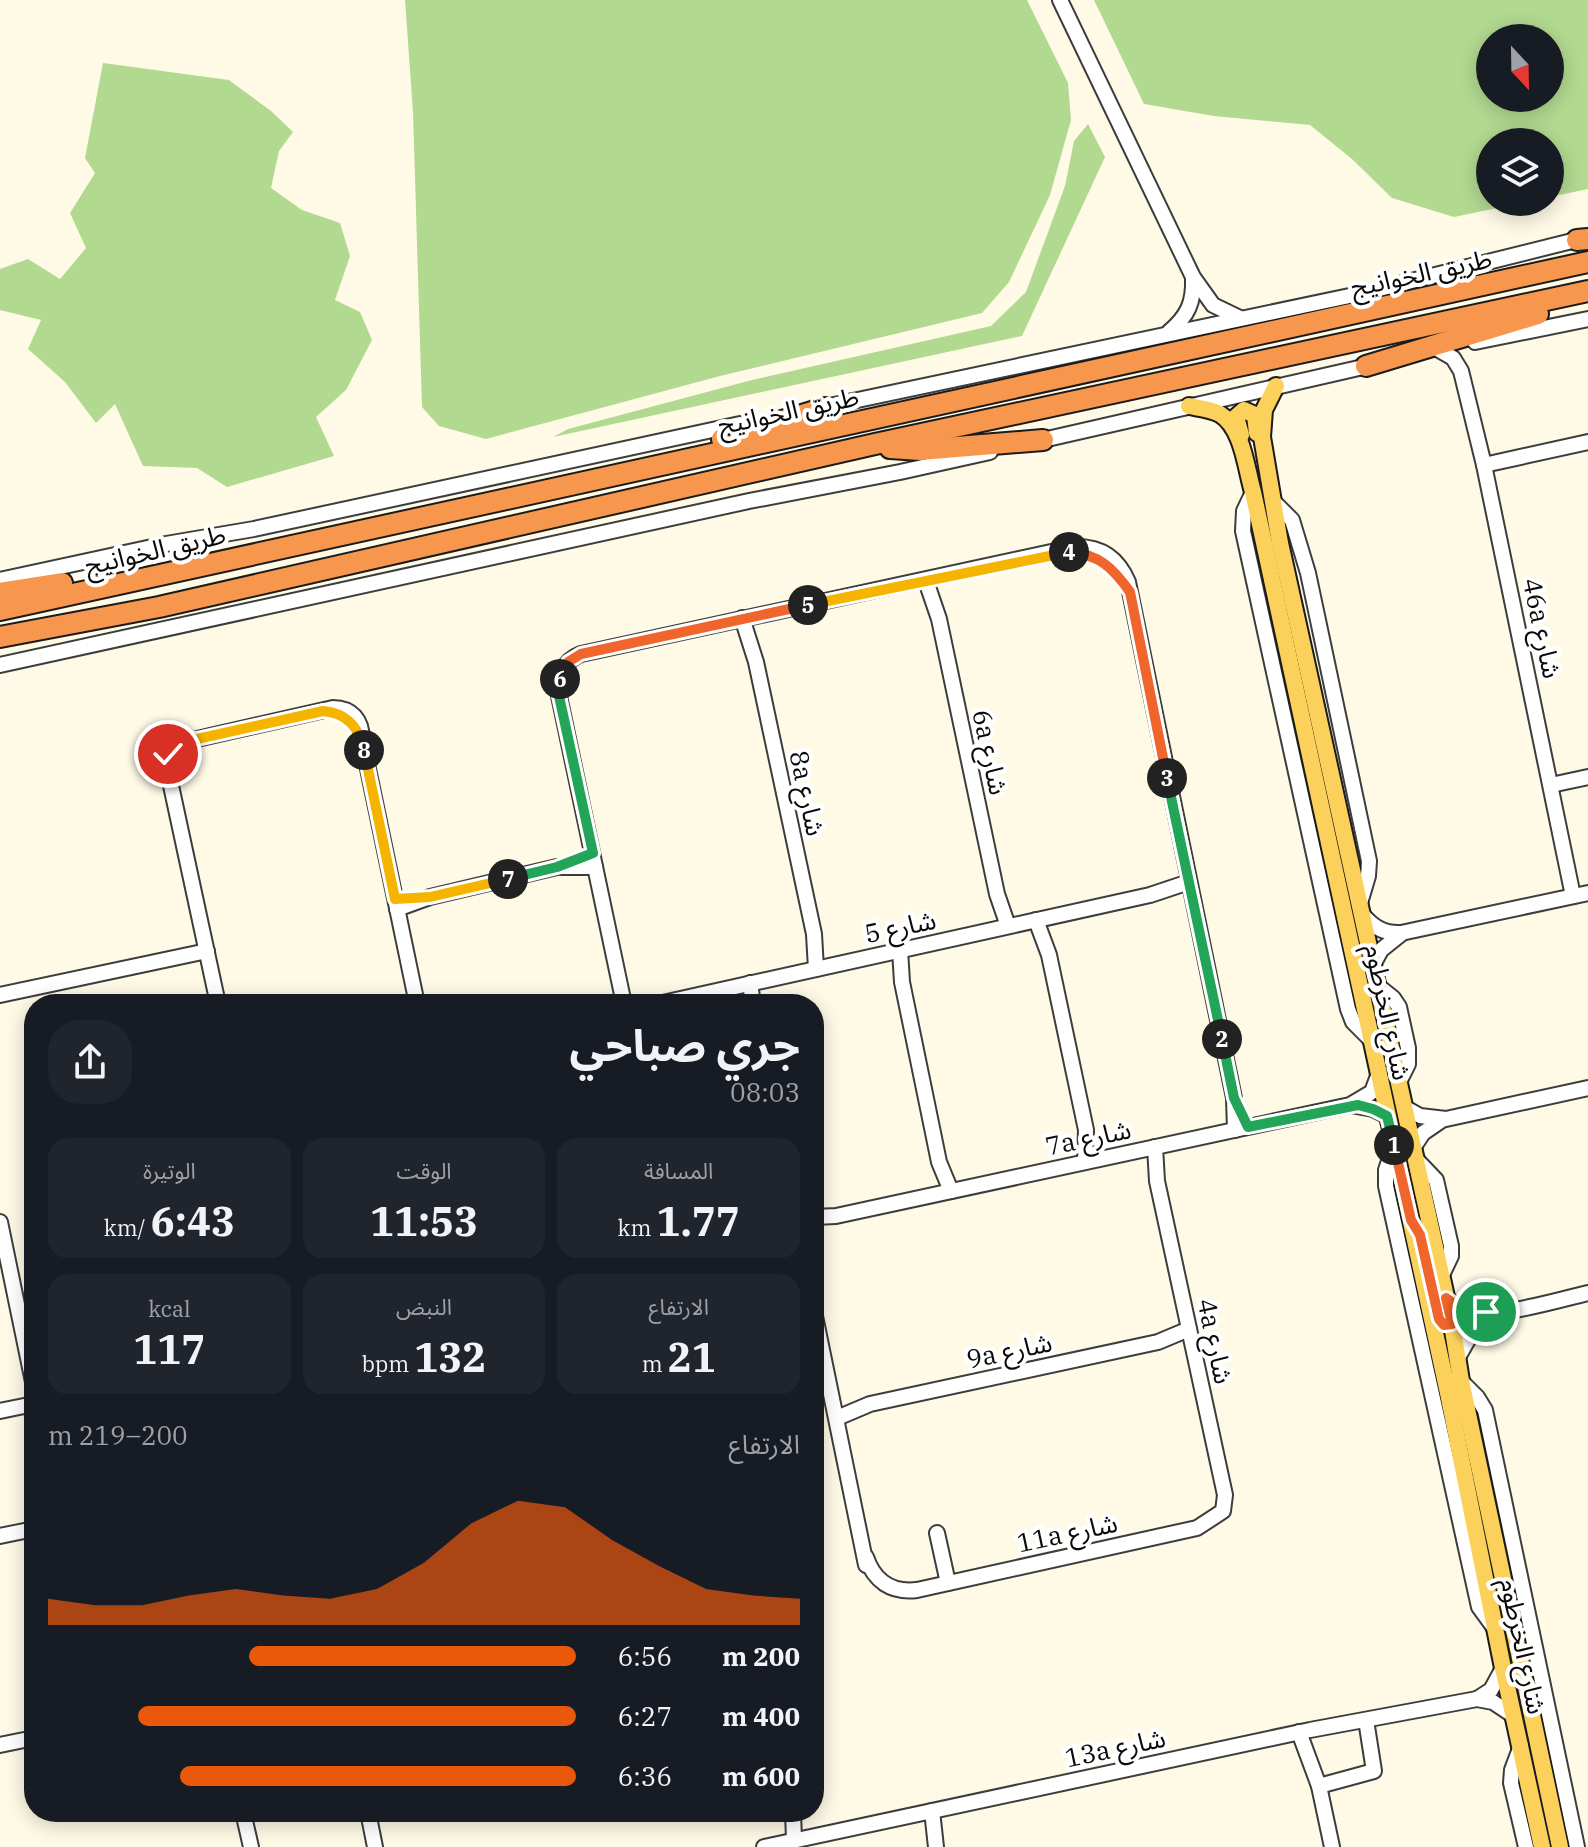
<!DOCTYPE html>
<html lang="ar">
<meta charset="utf-8">
<style>
body{margin:0;font-family:"IBM Plex Serif","Noto Sans Arabic",serif;background:#20242c;color:#f1f3f6;direction:rtl;height:100vh;display:flex;flex-direction:column;font-size:30px;white-space:nowrap}
*{box-sizing:border-box;margin:0}
p{font-size:26px;color:#9ea1a6}
.icon{flex:none;width:44px;height:44px;fill:none;stroke:currentColor;stroke-width:2;stroke-linecap:round;stroke-linejoin:round}
.map{position:relative;flex:1;overflow:hidden;direction:ltr}
.panel{position:absolute;left:24px;top:994px;width:800px;height:828px;display:flex;flex-direction:column;background:#171b24;border-radius:32px;box-shadow:0 4px 20px #0003;direction:rtl}
.panel>*{flex:none}
.needle{width:52px;rotate:158deg}
.controls{position:absolute;left:1476px;top:24px;display:grid;gap:16px}
.controls a{display:grid;place-items:center;width:88px;height:88px;border-radius:50%;background:#171b24;box-shadow:0 4px 20px #0003;font-size:40px}
.pin{position:absolute;display:grid;place-items:center;width:68px;height:68px;color:#fff;margin:-34px;border:4px solid #fff;border-radius:50%;box-shadow:0 2px 8px #0007}
.km{position:absolute;width:40px;height:40px;margin:-20px;border-radius:50%;background:#222;color:#fff;font-size:22px;line-height:40px;text-align:center}
.round{display:grid;place-items:center;flex:none;width:84px;height:84px;border-radius:32px;background:#20242c}
.summary{display:flex;align-items:center;justify-content:space-between;height:136px;padding:0 24px}
h1{font-size:44px;font-weight:700;line-height:60px}
.metrics{display:grid;grid-template-columns:repeat(3,1fr);gap:12px;height:136px;padding:8px 24px}
.metrics div{display:grid;align-content:center;border-radius:20px;background:#20242c;text-align:center}
.metrics b{font-size:40px;font-weight:700}
.metrics small{font-size:22px;font-weight:400}
.metrics p{font-size:22px}
.chart{height:224px;padding:16px 24px}
.chart p{display:flex;justify-content:space-between}
.chart svg{width:100%;height:144px;margin-top:8px;fill:#ea580c;opacity:.7}
ul{padding:0 24px;list-style:none;font-size:26px}
li{display:grid;grid-template-columns:128px 96px 1fr;align-items:center;height:60px}
li i{height:20px;border-radius:10px;background:#ea580c}
.map>svg:first-child{display:block}
.forest{fill:#b2d990;fill-rule:evenodd}
.lines{fill:none;stroke-linecap:round;stroke-linejoin:round}
.minor-casing{stroke:#3d3d3d;stroke-width:18}
.major-casing{stroke:#1b1b1b;stroke-width:20}
.highway-casing{stroke:#1b1b1b;stroke-width:24}
.minor{stroke:#fff;stroke-width:14}
.major{stroke:#fbd15b;stroke-width:16}
.highway{stroke:#f6974d;stroke-width:20}
.split-1-casing{stroke:#fff;stroke-width:16}
.split-2-casing{stroke:#fff;stroke-width:16}
.split-3-casing{stroke:#fff;stroke-width:16}
.split-4-casing{stroke:#fff;stroke-width:16}
.split-5-casing{stroke:#fff;stroke-width:16}
.split-6-casing{stroke:#fff;stroke-width:16}
.split-7-casing{stroke:#fff;stroke-width:16}
.split-8-casing{stroke:#fff;stroke-width:16}
.split-9-casing{stroke:#fff;stroke-width:16}
.split-1{stroke:#f0652b;stroke-width:10}
.split-2{stroke:#22a559;stroke-width:10}
.split-3{stroke:#22a559;stroke-width:10}
.split-4{stroke:#f0652b;stroke-width:10}
.split-5{stroke:#f5b400;stroke-width:10}
.split-6{stroke:#f0652b;stroke-width:10}
.split-7{stroke:#22a559;stroke-width:10}
.split-8{stroke:#f5b400;stroke-width:10}
.split-9{stroke:#f5b400;stroke-width:10}
.labels{text-anchor:middle;dominant-baseline:central;stroke-width:8;stroke-linejoin:round;paint-order:stroke}
.street-label{font-size:26px;fill:#0a0a0a;stroke:#fff}
</style>
<div class="map">
<svg width="1588" height="1847" viewBox="0 0 1588 1847">
<rect width="100%" height="100%" fill="#fffae6"/>
<g class="forest">
<polygon points="405,0 1027,0 1068,83 1071,120 1050,195 1009,282 982,313 720,376 486,439 439,426 422,407 413,112"/>
<path d="M 1094,0 L 1588,0 L 1588,189 L 1550,197 L 1550,142 L 1490,142 L 1490,202 L 1526,202 L 1454,217 L 1392,198 L 1352,159 L 1310,125 L 1214,116 L 1144,104 ZM 1550,38 L 1550,98 L 1490,98 L 1490,38 Z"/>
<polygon points="103,63 229,80 271,111 293,132 279,151 271,188 302,210 340,223 350,256 335,300 360,312 372,340 346,390 316,417 334,456 227,487 197,468 143,466 115,404 96,423 65,382 28,349 41,320 0,310 0,269 28,259 60,279 86,248 70,213 95,173 85,158"/>
<polygon points="1088,124 1105,157 1022,336 553,437 568,429 752,380 991,326 1026,292 1065,186 1074,141"/>
</g>
<g class="lines">
<g class="minor-casing">
<g id="minor">
<polyline points="1060,0 1193,277 1213,305 1240,318"/>
<path d="M 1169,332 C 1188,316 1194,302 1193,278"/>
<polyline points="1475,342 1588,319"/>
<polyline points="1439,350 1453,358 1461,371 1484,465 1573,896"/>
<polyline points="815,409 1359,294 1584,238"/>
<polyline points="1034,442 1372,365"/>
<polyline points="1484,465 1588,442"/>
<polyline points="1253,492 1244,511 1243,531 1348,1009 1353,1022 1371,1040"/>
<polyline points="1272,500 1292,520 1308,573 1369,861 1368,876 1360,903"/>
<polyline points="0,580 166,544 254,529 740,424"/>
<polyline points="926,581 939,619 997,894 1008,926"/>
<polyline points="742,618 756,662 814,934 816,969"/>
<polyline points="0,665 749,501 900,472 990,452"/>
<polyline points="167,767 218,1004"/>
<path d="M 169,772 C 171,755 180,745 197,739 L 333,708 C 352,708 362,720 362,740 L 417,1004"/>
<polyline points="1551,785 1588,777"/>
<polyline points="397,909 430,897 557,867 595,867"/>
<path d="M 1362,914 C 1373,927 1384,934 1401,933 L 1588,893"/>
<polyline points="1036,920 1049,955 1086,1130 1085,1162"/>
<polyline points="900,950 902,982 930,1118 939,1162 951,1191"/>
<polyline points="1373,965 1381,950 1401,934"/>
<polyline points="750,983 753,1004"/>
<polyline points="1378,986 1393,998 1399,1007 1408,1048 1408,1064 1399,1082"/>
<polyline points="0,995 207,951"/>
<path d="M 624,1004 L 559,696 C 557,677 563,661 581,654 L 1074,547 C 1100,546 1118,558 1128,582 L 1234,1098 L 1235,1130"/>
<polyline points="632,1004 660,1003"/>
<polyline points="658,1004 1150,895 1189,882"/>
<polyline points="1351,1105 1373,1109 1387,1116"/>
<polyline points="1404,1107 1420,1116 1446,1119 1588,1088"/>
<polyline points="1394,1146 1386,1170 1386,1186 1479,1607 1495,1629"/>
<polyline points="1413,1148 1423,1133 1442,1120"/>
<polyline points="1415,1158 1436,1180 1451,1246 1451,1256 1441,1277"/>
<polyline points="814,1217 836,1216 1350,1105 1372,1092 1378,1076"/>
<polyline points="0,1222 34,1387"/>
<path d="M 1446,1298 C 1453,1304 1459,1309 1468,1311 C 1496,1319 1558,1300 1588,1293"/>
<polyline points="814,1311 866,1565"/>
<polyline points="1457,1359 1474,1329 1492,1317"/>
<polyline points="1461,1381 1477,1397 1485,1410 1577,1847"/>
<polyline points="0,1411 34,1404"/>
<polyline points="837,1418 870,1404 1158,1342 1189,1329"/>
<polyline points="937,1533 948,1583"/>
<polyline points="0,1536 34,1529"/>
<path d="M 866,1557 C 874,1581 891,1593 917,1590 L 1197,1528 L 1223,1511 L 1225,1495 L 1157,1181 L 1155,1147"/>
<polyline points="1477,1699 1491,1690 1503,1668"/>
<polyline points="1299,1732 1319,1786 1332,1847"/>
<polyline points="0,1745 34,1738"/>
<polyline points="1521,1746 1512,1770 1511,1783 1526,1847"/>
<polyline points="1319,1786 1374,1771 1366,1720"/>
<polyline points="932,1811 936,1847"/>
<polyline points="243,1812 251,1847"/>
<polyline points="368,1812 375,1847"/>
<polyline points="793,1812 794,1840"/>
<polyline points="764,1847 1310,1730 1477,1699 1493,1702 1514,1716"/>
</g>
</g>
<g class="major-casing">
<g id="major">
<polyline points="1276,386 1264,410 1262,437 1280,543 1452,1324 1461,1381 1560,1847"/>
<path d="M 1189,406 C 1199,408 1211,409 1220,414 C 1243,428 1246,469 1253,492 L 1448,1393 L 1503,1668 L 1542,1847"/>
<polyline points="1241,435 1236,417 1244,410 1255,415 1257,433"/>
<polyline points="1442,1323 1452,1324 1507,1311"/>
</g>
</g>
<g class="highway-casing">
<g id="highway">
<polyline points="1577,240 1588,239"/>
<polyline points="1366,366 1538,314"/>
<polyline points="722,439 825,408"/>
<polyline points="890,448 920,450 1043,440"/>
<polyline points="0,593 62,583"/>
<polyline points="0,610 1588,262"/>
<polyline points="0,637 159,607 875,444 1588,291"/>
</g>
</g>
<use href="#minor" class="minor"/>
<use href="#major" class="major"/>
<use href="#highway" class="highway"/>
</g>
<g class="lines">
<g class="split-1-casing">
<polyline id="split-1" points="1394,1145 1411,1220 1420,1235 1439,1319 1444,1325 1452,1324 1446,1298 1464,1311 1486,1312"/>
</g>
<g class="split-2-casing">
<polyline id="split-2" points="1222,1039 1234,1098 1248,1127 1358,1105 1373,1109 1387,1116 1394,1145"/>
</g>
<g class="split-3-casing">
<polyline id="split-3" points="1167,778 1222,1039"/>
</g>
<g class="split-4-casing">
<path id="split-4" d="M 1069,552 C 1099,554 1113,568 1130,592 L 1167,778"/>
</g>
<g class="split-5-casing">
<polyline id="split-5" points="808,605 1069,552"/>
</g>
<g class="split-6-casing">
<polyline id="split-6" points="560,679 568,662 581,654 808,605"/>
</g>
<g class="split-7-casing">
<polyline id="split-7" points="508,879 557,867 593,853 559,696 560,679"/>
</g>
<g class="split-8-casing">
<polyline id="split-8" points="364,750 395,899 430,897 508,879"/>
</g>
<g class="split-9-casing">
<path id="split-9" d="M 168,754 C 175,742 183,737 197,739 L 323,711 C 347,713 359,727 364,750"/>
</g>
<use href="#split-1" class="split-1"/>
<use href="#split-2" class="split-2"/>
<use href="#split-3" class="split-3"/>
<use href="#split-4" class="split-4"/>
<use href="#split-5" class="split-5"/>
<use href="#split-6" class="split-6"/>
<use href="#split-7" class="split-7"/>
<use href="#split-8" class="split-8"/>
<use href="#split-9" class="split-9"/>
</g>
<g class="labels">
<g class="street-label">
<text transform="translate(1421 272) rotate(-12)">طريق الخوانيج</text>
<text transform="translate(788 410) rotate(-12)">طريق الخوانيج</text>
<text transform="translate(155 549) rotate(-13)">طريق الخوانيج</text>
<text transform="translate(1543 628) rotate(78)">46a شارع</text>
<text transform="translate(991 752) rotate(78)">6a شارع</text>
<text transform="translate(808 793) rotate(78)">8a شارع</text>
<text transform="translate(900 926) rotate(-12)">شارع 5</text>
<text transform="translate(1389 1012) rotate(78)">شارع الخرطوم</text>
<text transform="translate(1088 1137) rotate(-12)">7a شارع</text>
<text transform="translate(1216 1341) rotate(78)">4a شارع</text>
<text transform="translate(1009 1350) rotate(-12)">9a شارع</text>
<text transform="translate(1067 1532) rotate(-12)">11a شارع</text>
<text transform="translate(1524 1646) rotate(78)">شارع الخرطوم</text>
<text transform="translate(1115 1747) rotate(-12)">13a شارع</text>
</g>
</g>
</svg>
<div class="controls">
<a><svg class="needle" viewBox="-14 -14 28 28"><path d="M0-13l5 13h-10z" fill="#e53935"/><path d="M0 13l5-13h-10z" fill="#9ea1a6"/></svg></a>
<a><svg class="icon" aria-label="layers" viewBox="0 0 24 24"><path d="M12 4l9 5-9 5-9-5zM3 14l9 5 9-5"/></svg></a>
</div>
<div class="pin" style="left:1486px;top:1312px;background:#1e9e55"><svg class="icon" aria-label="arrive" viewBox="0 0 24 24"><path d="M6 21V4h12l-3 4 3 4H6"/></svg></div>
<div class="pin" style="left:168px;top:754px;background:#d93025"><svg class="icon" aria-label="check" viewBox="0 0 24 24"><path d="M5 12l5 5 9-10"/></svg></div>
<b class="km" style="left:1394px;top:1145px">1</b>
<b class="km" style="left:1222px;top:1039px">2</b>
<b class="km" style="left:1167px;top:778px">3</b>
<b class="km" style="left:1069px;top:552px">4</b>
<b class="km" style="left:808px;top:605px">5</b>
<b class="km" style="left:560px;top:679px">6</b>
<b class="km" style="left:508px;top:879px">7</b>
<b class="km" style="left:364px;top:750px">8</b>
<section class="panel">
<div class="summary"><div><h1>جري صباحي</h1><p>08:03</p></div><a class="round"><svg class="icon" aria-label="share" viewBox="0 0 24 24"><path d="M12 15V3M7 8l5-5 5 5M5 13v7h14v-7"/></svg></a></div>
<div class="metrics">
<div><p>المسافة</p><b>1.77<small> km</small></b></div>
<div><p>الوقت</p><b>11:53</b></div>
<div><p>الوتيرة</p><b>6:43<small> /km</small></b></div>
</div>
<div class="metrics">
<div><p>الارتفاع</p><b>21<small> m</small></b></div>
<div><p>النبض</p><b>132<small> bpm</small></b></div>
<div><p>kcal</p><b>117</b></div>
</div>
<div class="chart"><p><span>الارتفاع</span>200–219 m</p>
<svg viewBox="0 0 160 44" preserveAspectRatio="none"><path d="M0 44V36L10 38L20 38L30 35L40 33L50 35L60 36L70 33L80 25L90 13L100 6L110 8L120 18L130 26L140 33L150 35L160 36V44z"/></svg>
</div>
<ul>
<li><b>200 m</b>6:56<i style="width:62%"></i></li>
<li><b>400 m</b>6:27<i style="width:83%"></i></li>
<li><b>600 m</b>6:36<i style="width:75%"></i></li>
</ul>
</section>
</div>
